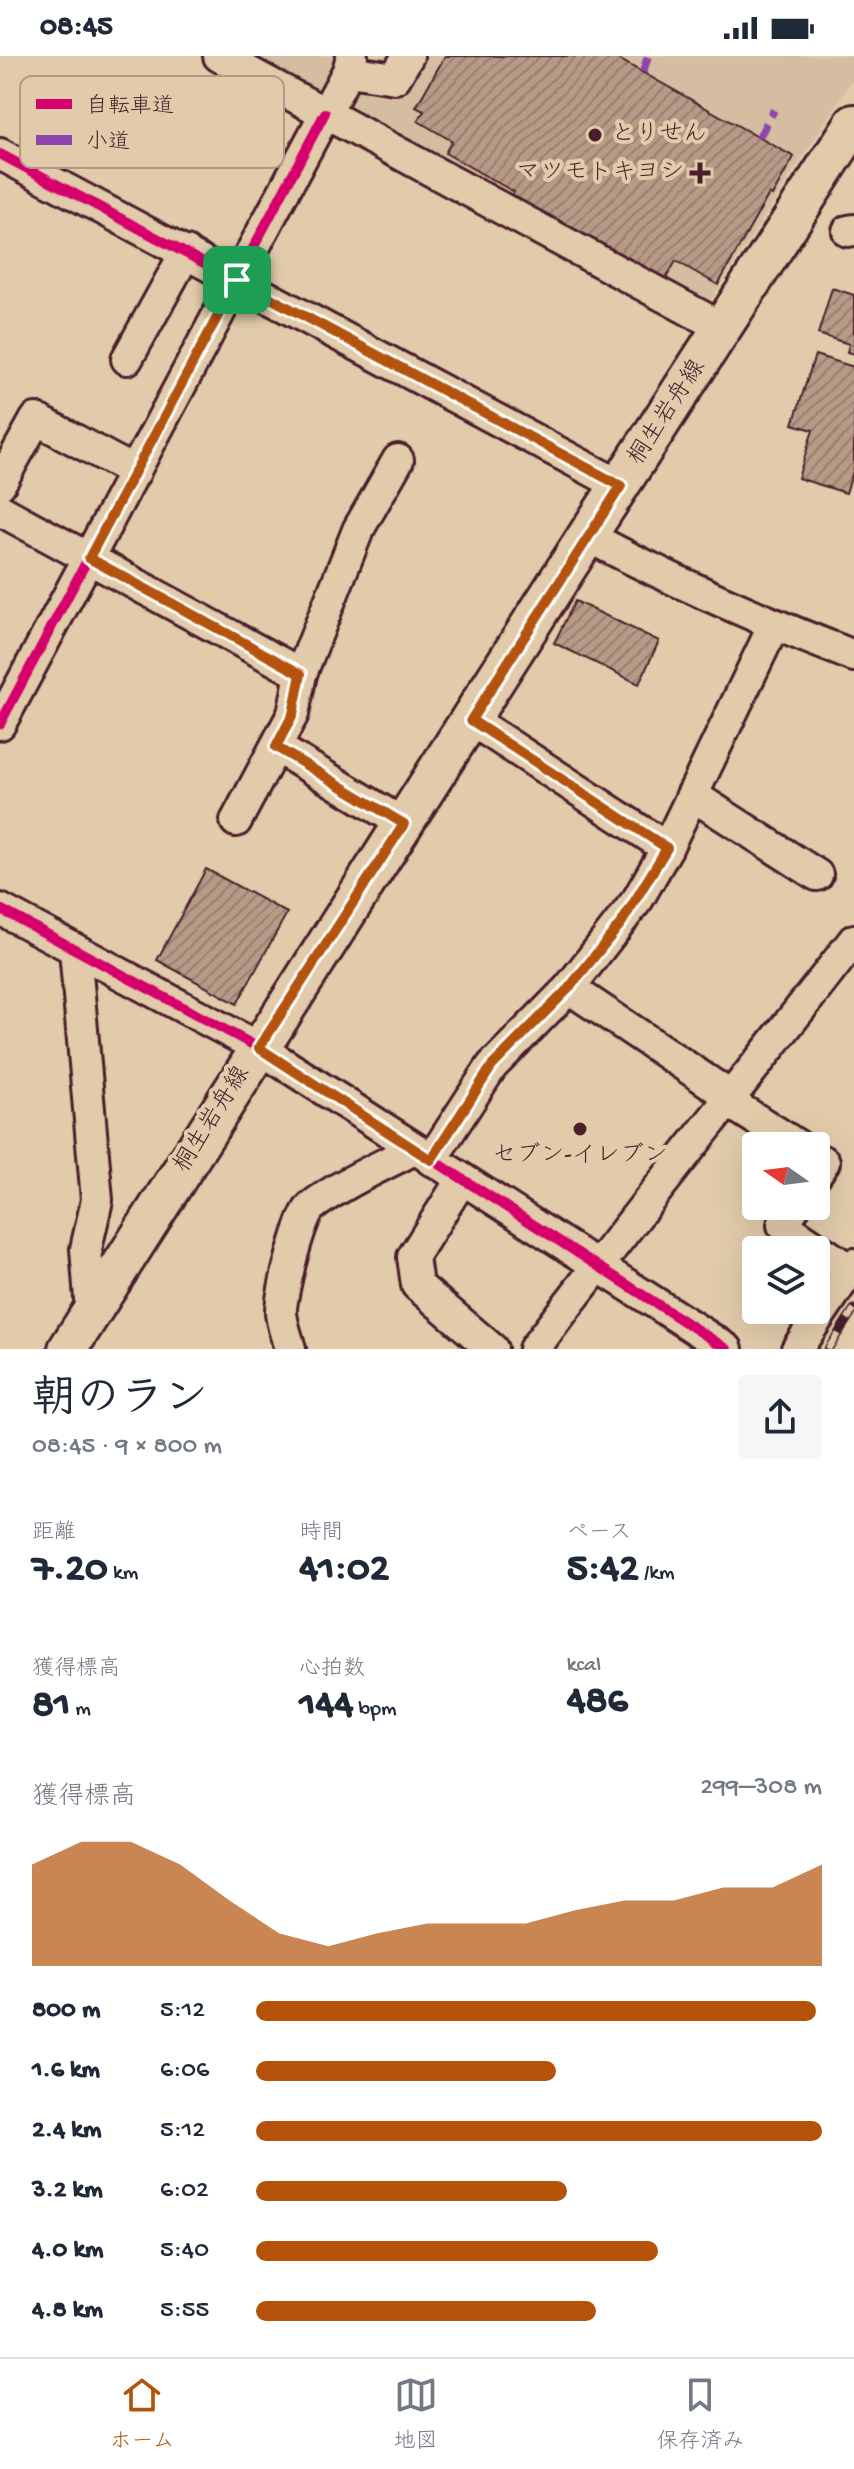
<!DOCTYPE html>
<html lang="ja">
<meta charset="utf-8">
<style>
body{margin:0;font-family:"Gochi Hand","Klee One",sans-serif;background:#f6f6f7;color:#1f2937;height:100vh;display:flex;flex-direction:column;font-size:30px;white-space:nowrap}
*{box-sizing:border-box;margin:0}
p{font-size:26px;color:#747a83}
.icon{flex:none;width:44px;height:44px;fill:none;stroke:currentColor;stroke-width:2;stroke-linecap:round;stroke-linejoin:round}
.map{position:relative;height:1293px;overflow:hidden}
.sheet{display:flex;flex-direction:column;background:#fff;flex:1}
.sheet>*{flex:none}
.needle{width:52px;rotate:284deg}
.fabs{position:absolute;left:742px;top:1076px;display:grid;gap:16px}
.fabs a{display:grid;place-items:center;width:88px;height:88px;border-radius:8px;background:#fff;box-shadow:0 8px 32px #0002;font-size:40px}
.pin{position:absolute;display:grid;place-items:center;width:68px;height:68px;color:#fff;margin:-34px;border-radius:16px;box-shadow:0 4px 12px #0006}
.round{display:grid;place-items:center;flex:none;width:84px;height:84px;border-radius:8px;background:#f6f6f7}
.head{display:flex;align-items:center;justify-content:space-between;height:136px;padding:0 32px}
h1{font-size:44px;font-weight:800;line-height:60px}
.figures{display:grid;grid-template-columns:repeat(3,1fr);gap:12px;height:136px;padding:8px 32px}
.figures div{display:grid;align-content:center}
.figures b{font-size:40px;font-weight:800}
.figures small{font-size:22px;font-weight:400}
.figures p{font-size:22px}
.chart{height:224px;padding:16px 32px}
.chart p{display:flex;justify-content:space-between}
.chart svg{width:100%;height:144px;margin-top:8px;fill:#b45309;opacity:.7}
ul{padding:0 32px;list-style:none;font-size:26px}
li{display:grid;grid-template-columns:128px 96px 1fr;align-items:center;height:60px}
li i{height:20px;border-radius:10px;background:#b45309}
.status{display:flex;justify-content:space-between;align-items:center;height:56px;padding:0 40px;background:#fff;direction:ltr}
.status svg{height:22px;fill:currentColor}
.tab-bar{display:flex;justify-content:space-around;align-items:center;height:112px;border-top:2px solid #e0e1e3;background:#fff;font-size:22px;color:#747a83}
.tab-bar a{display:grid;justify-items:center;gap:4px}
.tab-bar .current{color:#b45309}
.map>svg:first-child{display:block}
.built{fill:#d4bda0}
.building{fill:url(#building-hatch);stroke:#4a1f2b;stroke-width:2}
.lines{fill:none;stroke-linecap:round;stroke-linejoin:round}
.minor-casing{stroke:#4a1f2b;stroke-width:36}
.major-casing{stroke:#4a1f2b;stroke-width:44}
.minor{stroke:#e1cbab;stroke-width:30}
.major{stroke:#e1cbab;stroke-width:38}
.rail-casing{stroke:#4a1f2b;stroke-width:9}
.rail{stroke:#e1cbab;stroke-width:6;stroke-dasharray:18;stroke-linecap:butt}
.quiet{stroke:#8e44ad;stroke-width:8;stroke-dasharray:16 8;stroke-linecap:butt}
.cycleway-casing{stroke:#e1cbab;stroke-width:15}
.cycleway{stroke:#d6006c;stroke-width:10}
.route-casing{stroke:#fff;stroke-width:16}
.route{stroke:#b45309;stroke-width:10}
.poi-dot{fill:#4a1f2b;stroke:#e1cbab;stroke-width:3}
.labels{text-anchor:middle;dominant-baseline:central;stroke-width:8;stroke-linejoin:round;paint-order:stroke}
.poi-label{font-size:24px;fill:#4a1f2b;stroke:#e1cbab;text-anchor:start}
.street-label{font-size:24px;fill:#4a1f2b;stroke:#e1cbab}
.key{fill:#e1cbab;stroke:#b49785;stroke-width:2}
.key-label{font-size:22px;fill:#4a1f2b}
</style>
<div class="status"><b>08:45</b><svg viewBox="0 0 49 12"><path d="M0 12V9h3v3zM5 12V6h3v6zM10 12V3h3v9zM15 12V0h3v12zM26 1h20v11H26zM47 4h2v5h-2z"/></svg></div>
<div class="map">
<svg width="854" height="1293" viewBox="0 0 854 1293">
<defs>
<pattern id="building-hatch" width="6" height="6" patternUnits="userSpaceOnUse" patternTransform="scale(2)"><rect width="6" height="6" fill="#b79b87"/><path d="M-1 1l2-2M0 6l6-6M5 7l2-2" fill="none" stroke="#977e6f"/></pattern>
</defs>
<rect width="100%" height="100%" fill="#e1cbab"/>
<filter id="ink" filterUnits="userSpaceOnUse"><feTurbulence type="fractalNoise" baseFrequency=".0125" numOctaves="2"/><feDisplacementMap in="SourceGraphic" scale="16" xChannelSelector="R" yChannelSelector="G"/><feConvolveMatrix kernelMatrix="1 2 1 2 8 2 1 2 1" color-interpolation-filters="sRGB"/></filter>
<g filter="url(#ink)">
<polygon class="built" points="249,0 854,0 854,21 707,250"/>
<g class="building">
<polygon points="445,0 613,0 794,101 772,140 769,138 718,229 676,205 665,224 511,140 514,136 445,97 452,85 418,65 424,55 416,51"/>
<polygon points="832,232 854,239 854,298 847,296 849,288 818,278"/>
<polygon points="815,299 854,311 854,412 846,437 798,422 813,374 793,368"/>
<polygon points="575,545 659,585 639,628 554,587"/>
<polygon points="206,813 287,857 237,948 157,904"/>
</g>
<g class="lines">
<g class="minor-casing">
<g id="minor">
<polyline points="219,0 723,272"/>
<polyline points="348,15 395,22 408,0"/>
<polyline points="0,98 621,430"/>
<polyline points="848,175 854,174"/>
<polyline points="127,303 186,196"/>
<polyline points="0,428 36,363 135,416"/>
<polyline points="0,454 301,618"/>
<path d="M 587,480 C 674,526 763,565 854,600"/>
<polyline points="471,664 667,792"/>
<polyline points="0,668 348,15 352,0"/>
<polyline points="276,691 404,768"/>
<polyline points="692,739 817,819"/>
<polyline points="236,765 293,658 301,618 358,474 398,404"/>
<polyline points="0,853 259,992 727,1293"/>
<polyline points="75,894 97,1144 86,1193 91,1255"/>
<polyline points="569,932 724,1036 729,1046 798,1090"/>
<polyline points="816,1102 824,1106 816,1118"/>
<polyline points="431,1104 492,1010 569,932 638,843 667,792 774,569"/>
<polyline points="462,1123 413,1201 417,1229 492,1293"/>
<polyline points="795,1150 783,1169 850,1214"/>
<path d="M 290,1293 C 287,1281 282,1269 281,1257 C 280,1241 300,1160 311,1151 C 337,1130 384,1109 414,1093"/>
<path d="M 534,1293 C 638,1155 748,1021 854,884"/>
<polyline points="797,1293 854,1208"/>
</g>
</g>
<g class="major-casing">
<polyline id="major" points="68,1293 587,480 854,68"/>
</g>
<use href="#minor" class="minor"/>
<use href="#major" class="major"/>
<g class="rail-casing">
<polyline id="rail" points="828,1293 854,1253"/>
</g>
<use href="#rail" class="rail"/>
<g class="quiet">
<polyline points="643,16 648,0"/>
<polyline points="759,81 774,54"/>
</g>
<g class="cycleway-casing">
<g id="cycleway">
<polyline points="0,98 621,430"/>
<polyline points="0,668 325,57"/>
<polyline points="0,853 259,992 727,1293"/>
</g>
</g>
<use href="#cycleway" class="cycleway"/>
</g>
</g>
<g class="lines" filter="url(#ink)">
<g class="route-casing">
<polygon id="route" points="237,224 621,430 471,664 667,792 622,866 569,932 492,1010 431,1104 259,992 404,768 276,691 293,658 301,618 89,502"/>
</g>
<use href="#route" class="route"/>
</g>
<g class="poi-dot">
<circle cx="595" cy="79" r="8"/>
<path d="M696 105h8v8h8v8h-8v8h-8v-8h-8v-8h8z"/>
<circle cx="580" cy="1073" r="8"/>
</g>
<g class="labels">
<g class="poi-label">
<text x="611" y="79">とりせん</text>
<text x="684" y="117" text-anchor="end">マツモトキヨシ</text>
<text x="580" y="1100" text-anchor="middle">セブン-イレブン</text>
</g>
<g class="street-label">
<text transform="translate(668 357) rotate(-57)">桐生岩舟線</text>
<text transform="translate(213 1064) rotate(-58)">桐生岩舟線</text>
</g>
</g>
<rect x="20" y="20" width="264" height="92" rx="12" class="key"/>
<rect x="36" y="43" width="36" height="10" fill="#d6006c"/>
<rect x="36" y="79" width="36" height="10" fill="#8e44ad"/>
<g class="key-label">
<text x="86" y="56">自転車道</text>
<text x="86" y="92">小道</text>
</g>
</svg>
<div class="fabs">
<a><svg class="needle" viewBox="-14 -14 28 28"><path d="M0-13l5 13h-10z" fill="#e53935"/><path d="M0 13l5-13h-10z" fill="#747a83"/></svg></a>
<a><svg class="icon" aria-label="layers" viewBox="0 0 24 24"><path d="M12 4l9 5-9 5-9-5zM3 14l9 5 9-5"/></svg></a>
</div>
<div class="pin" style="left:237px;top:224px;background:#1e9e55"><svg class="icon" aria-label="arrive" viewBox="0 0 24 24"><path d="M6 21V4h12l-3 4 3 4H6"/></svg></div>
</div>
<section class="sheet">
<div class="head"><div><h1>朝のラン</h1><p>08:45 · 9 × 800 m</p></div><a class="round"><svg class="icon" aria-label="share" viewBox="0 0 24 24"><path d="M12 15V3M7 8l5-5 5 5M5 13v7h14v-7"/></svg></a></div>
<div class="figures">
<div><p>距離</p><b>7.20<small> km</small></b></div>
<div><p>時間</p><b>41:02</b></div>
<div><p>ペース</p><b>5:42<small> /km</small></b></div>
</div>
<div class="figures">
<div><p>獲得標高</p><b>81<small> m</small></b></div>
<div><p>心拍数</p><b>144<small> bpm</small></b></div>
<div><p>kcal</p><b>486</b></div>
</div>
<div class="chart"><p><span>獲得標高</span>299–308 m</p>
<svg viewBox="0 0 160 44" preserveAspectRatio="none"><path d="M0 44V13L10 6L20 6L30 13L40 24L50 34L60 38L70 34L80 31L90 31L100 31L110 27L120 24L130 24L140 20L150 20L160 13V44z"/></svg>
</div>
<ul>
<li><b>800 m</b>5:12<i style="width:99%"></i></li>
<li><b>1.6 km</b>6:06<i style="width:53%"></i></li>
<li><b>2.4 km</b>5:12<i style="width:100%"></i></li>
<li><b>3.2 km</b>6:02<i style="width:55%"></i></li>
<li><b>4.0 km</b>5:40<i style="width:71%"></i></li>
<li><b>4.8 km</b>5:55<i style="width:60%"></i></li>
</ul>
</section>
<nav class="tab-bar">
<a class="current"><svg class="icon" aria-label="home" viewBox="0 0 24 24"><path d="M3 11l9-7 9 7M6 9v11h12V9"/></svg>ホーム</a>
<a><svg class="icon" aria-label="map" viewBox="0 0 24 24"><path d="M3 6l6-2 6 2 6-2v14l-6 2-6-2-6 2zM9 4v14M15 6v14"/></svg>地図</a>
<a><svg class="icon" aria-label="saved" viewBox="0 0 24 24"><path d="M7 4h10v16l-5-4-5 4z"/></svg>保存済み</a>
</nav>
